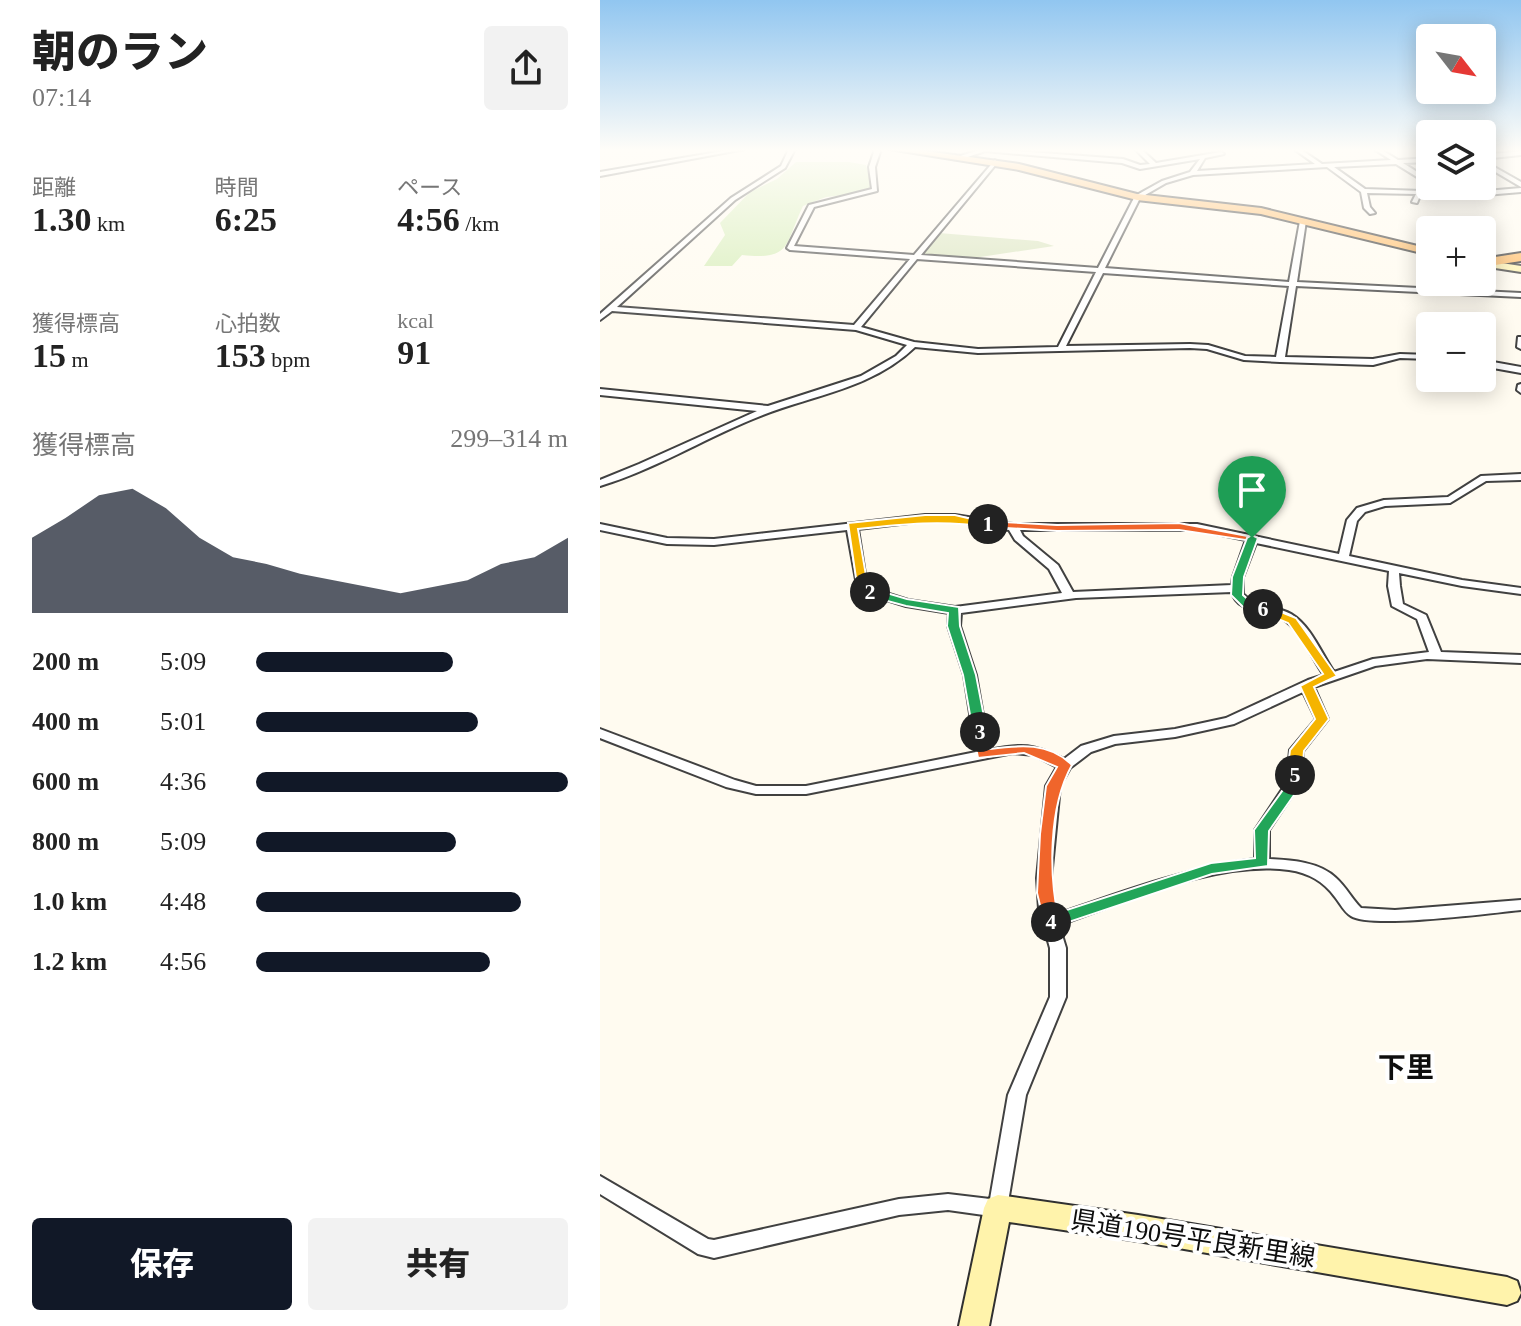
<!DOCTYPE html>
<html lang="ja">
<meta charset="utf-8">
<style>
body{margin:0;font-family:"Times New Roman","Noto Sans JP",serif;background:#f2f2f2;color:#222;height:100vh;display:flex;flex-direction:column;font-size:30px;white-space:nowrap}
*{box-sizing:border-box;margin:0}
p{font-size:26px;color:#767676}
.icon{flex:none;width:44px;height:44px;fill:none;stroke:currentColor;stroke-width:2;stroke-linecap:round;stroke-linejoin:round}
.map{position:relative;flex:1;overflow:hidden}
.drawer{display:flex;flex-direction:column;background:#fff;width:600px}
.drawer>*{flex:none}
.needle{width:52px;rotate:121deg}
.fabs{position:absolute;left:816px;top:24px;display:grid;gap:16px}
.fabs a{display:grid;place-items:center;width:80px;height:80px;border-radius:8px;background:#fff;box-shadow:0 4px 20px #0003;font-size:40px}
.pin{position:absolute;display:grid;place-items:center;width:68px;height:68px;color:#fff;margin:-82px -34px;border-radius:50% 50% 50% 0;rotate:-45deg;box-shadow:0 0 8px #0007}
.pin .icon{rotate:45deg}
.km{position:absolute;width:40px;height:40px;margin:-20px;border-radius:50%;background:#222;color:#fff;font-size:22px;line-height:40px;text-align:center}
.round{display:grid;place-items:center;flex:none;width:84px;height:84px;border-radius:8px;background:#f2f2f2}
.summary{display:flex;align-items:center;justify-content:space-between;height:136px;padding:0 32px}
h1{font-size:44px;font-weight:800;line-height:60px}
.stats{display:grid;grid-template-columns:repeat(3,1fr);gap:12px;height:136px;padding:8px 32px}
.stats div{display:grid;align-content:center}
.stats b{font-size:34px;font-weight:800}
.stats small{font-size:22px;font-weight:400}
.stats p{font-size:22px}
.chart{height:224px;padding:16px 32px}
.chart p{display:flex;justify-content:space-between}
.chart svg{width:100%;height:144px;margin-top:8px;fill:#111827;opacity:.7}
.action{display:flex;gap:16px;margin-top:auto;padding:16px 32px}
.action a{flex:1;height:92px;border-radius:8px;background:#111827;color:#fff;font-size:32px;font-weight:800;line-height:92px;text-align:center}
.action a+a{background:#f2f2f2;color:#222}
ul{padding:0 32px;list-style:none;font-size:26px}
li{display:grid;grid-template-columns:128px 96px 1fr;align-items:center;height:60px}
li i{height:20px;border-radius:10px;background:#111827}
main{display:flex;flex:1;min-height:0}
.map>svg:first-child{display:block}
.green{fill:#d5edb6}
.cemetery{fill:#d9e4be}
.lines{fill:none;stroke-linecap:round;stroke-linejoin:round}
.minor-casing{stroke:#414141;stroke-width:4}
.secondary-casing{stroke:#303030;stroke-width:4}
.trunk-casing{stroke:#1f1f1f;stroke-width:4}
.minor{fill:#fff;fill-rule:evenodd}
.secondary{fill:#fff3ab;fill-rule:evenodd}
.trunk{fill:#ffb557;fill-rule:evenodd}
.split-1{fill:#f0652b;stroke:#fff;stroke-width:2}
.split-2{fill:#f5b400;stroke:#fff;stroke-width:2}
.split-3{fill:#22a559;stroke:#fff;stroke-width:2}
.split-4{fill:#f0652b;stroke:#fff;stroke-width:2}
.split-5{fill:#22a559;stroke:#fff;stroke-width:2}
.split-6{fill:#f5b400;stroke:#fff;stroke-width:2}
.split-7{fill:#22a559;stroke:#fff;stroke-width:2}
.labels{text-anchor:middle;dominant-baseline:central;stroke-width:8;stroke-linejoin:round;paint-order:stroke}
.near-street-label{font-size:26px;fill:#0e0e0e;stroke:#fff}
.near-neighbourhood-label{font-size:28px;font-weight:bold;fill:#0e0e0e;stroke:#fff}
</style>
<main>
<section class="drawer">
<div class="summary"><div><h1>朝のラン</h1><p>07:14</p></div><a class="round"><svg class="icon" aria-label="share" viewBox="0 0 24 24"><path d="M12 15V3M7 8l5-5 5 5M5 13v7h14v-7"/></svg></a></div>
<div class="stats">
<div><p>距離</p><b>1.30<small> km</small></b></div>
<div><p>時間</p><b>6:25</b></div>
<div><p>ペース</p><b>4:56<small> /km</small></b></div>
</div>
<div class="stats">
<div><p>獲得標高</p><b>15<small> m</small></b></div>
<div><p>心拍数</p><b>153<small> bpm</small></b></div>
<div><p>kcal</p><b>91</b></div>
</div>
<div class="chart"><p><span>獲得標高</span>299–314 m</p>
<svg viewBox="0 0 160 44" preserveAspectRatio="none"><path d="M0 44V21L10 15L20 8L30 6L40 12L50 21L60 27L70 29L80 32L90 34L100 36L110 38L120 36L130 34L140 29L150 27L160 21V44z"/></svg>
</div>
<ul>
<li><b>200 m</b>5:09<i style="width:63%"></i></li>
<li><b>400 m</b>5:01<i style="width:71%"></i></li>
<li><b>600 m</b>4:36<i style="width:100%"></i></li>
<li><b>800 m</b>5:09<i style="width:64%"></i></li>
<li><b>1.0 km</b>4:48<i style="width:85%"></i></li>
<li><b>1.2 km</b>4:56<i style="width:75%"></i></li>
</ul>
<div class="action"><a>保存</a><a>共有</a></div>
</section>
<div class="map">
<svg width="921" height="1326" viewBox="0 0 921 1326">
<rect width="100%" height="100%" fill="#fffbf0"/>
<path class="green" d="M 196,162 L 249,162 L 266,165 L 272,186 L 262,193 L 226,197 L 203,206 C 184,246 192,260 142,255 L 132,266 L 104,266 L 125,235 L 120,223 L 150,192 L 177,179 Z"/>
<polygon class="cemetery" points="339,233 438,241 454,246 360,260 318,257"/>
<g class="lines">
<g class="minor-casing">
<g id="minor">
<polygon points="135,149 145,149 0,176 0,172"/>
<path d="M 189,149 L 195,149 L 185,168 L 135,200 L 17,307 L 254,325 L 310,259 L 190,250 L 187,248 L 209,205 L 272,189 L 269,167 L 275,149 L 281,149 L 275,167 L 277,191 L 214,207 L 194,246 L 314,255 L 395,160 L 397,163 L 321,255 L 498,268 L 535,196 L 562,181 L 590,172 L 600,159 L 540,169 L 522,163 L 385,151 L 362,159 L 360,156 L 383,149 L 390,149 L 523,159 L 540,165 L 550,164 L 535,149 L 541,149 L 556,163 L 621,152 L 624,154 L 605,158 L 597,171 L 715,164 L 694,149 L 700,149 L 722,164 L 791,160 L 774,149 L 780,149 L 798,160 L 830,158 L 830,162 L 803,163 L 830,180 L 830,185 L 796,164 L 734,167 L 765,189 L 822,191 L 817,203 L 812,202 L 816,194 L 767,193 L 770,207 L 775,213 L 770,214 L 764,208 L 761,192 L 727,167 L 593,175 L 566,183 L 540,198 L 505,268 L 689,282 L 700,221 L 703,219 L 706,221 L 697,282 L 921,293 L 921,297 L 696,286 L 685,357 L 773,359 L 800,354 L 830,355 L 830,359 L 800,358 L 773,365 L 680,362 L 644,360 L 607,349 L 590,348 L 378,353 L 315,347 C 269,391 209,395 153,419 C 102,440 53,470 0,486 L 0,480 L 39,464 L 157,411 L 0,395 L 0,389 L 168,406 L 261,376 L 296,356 L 307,345 L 256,330 L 12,311 L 0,320 L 0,314 L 131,198 L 181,166 ZM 317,259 L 496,272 L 458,347 L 378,349 L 314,342 L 261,327 ZM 503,273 L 689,286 L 676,357 L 645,356 L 608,345 L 590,344 L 466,346 Z"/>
<polygon points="921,151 921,155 882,159 882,155"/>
<polygon points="882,160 921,182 921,187 882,164"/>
<polygon points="921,188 921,192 850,198 847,196 850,194"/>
<polygon points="918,337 921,337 921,349 917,347"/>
<polygon points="882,360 921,367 921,373 882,366"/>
<polygon points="921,384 921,393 917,390 918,385"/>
<path d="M 921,474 L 921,480 L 886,481 L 850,503 L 785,506 L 765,512 L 757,521 L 749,556 L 862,580 L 921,588 L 921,594 L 862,586 L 799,573 L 800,586 L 803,604 L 826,615 L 841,652 L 921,655 L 921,663 L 827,659 L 775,666 L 714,687 L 728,719 L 703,751 L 701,782 L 669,830 L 669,859 C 691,860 720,862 736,878 C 746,887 752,899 761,908 L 795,910 L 921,900 L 921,910 C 892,913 770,929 751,916 C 744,912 740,903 735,897 C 723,881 709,873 689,870 C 617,860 526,902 459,925 L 466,948 L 466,997 L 426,1095 L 407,1208 L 405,1214 L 398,1217 L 348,1210 L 299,1215 L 114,1258 L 98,1254 L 0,1194 L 0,1176 L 108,1239 L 114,1240 L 299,1199 L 348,1194 L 390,1199 L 408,1095 L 450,997 L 450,948 L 439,909 L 437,878 L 446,786 L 457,767 L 434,755 L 413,753 L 206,794 L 156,794 L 126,787 L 0,738 L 0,729 L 135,780 L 156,786 L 206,786 L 376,752 L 364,675 L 348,626 L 349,613 L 306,606 L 258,591 L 247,530 L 114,545 L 67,544 L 0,530 L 0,524 L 67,538 L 114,539 L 325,515 L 355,515 L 413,524 L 597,524 L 739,554 L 747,520 L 757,508 L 784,500 L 848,497 L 881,476 ZM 325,521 L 355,521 L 409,530 L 415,540 L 449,569 L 462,593 L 355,607 L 308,600 L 267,587 L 258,529 ZM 420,530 L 597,530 L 646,540 L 633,577 L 632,585 L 473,592 L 458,565 L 423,536 ZM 656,543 L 789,571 L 788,586 L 792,606 L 817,619 L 829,652 L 773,659 L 734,672 C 721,653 711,626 691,614 C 675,605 656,608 643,594 L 643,577 ZM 632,592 C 637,613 664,609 681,618 C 701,629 711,657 724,675 L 708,680 L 626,718 L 575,729 L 514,736 L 481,746 L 464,759 C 434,744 422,743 389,750 L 376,675 L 360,626 L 361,613 L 476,598 ZM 703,692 L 716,719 L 690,750 L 687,782 L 655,830 L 655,859 C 585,868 521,892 455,915 L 451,878 L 460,786 L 470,768 L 491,752 L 515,744 L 575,737 L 634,724 Z"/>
</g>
</g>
<g class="secondary-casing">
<g id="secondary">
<polygon points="882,260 921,266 921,272 882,266"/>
<polygon points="398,1195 538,1215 907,1277 917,1281 921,1293 917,1301 907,1305 538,1241 409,1222 389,1326 359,1326 384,1208 388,1199"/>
</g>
</g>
<g class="trunk-casing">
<g id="trunk">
<polygon points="289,149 311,149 419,164 537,194 661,208 830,249 830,255 661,214 537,200 419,170"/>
<polygon points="921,253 921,261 882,267 882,259"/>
</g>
</g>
<use href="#minor" class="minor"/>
<use href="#secondary" class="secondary"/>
<use href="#trunk" class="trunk"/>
</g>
<linearGradient id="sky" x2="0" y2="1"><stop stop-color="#91c6f0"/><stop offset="0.45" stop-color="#fffdf8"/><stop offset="1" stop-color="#fffdf8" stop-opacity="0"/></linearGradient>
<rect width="921" height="334" fill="url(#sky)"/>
<polygon class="split-1" points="384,521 457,525 579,523 658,538 652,541 579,530 457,531 388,527 382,524"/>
<path class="split-2" d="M 325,515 L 355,515 L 393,524 L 388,527 C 343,520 303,524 258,529 L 268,587 L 276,592 L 270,596 L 258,592 L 248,523 Z"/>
<polygon class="split-3" points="270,588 307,599 359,607 360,626 376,675 387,732 385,735 380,737 373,732 363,675 347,626 348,613 306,606 265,595 265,589"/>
<path class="split-4" d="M 380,728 L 387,732 L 390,749 C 420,745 449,742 472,765 C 448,808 449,875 459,922 L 457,926 L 445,926 L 437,893 L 440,834 L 446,786 L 457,767 L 424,753 L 378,758 L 373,732 Z"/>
<polygon class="split-5" points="695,770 702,775 699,788 669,831 668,866 612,874 457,926 445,926 443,922 445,917 611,863 655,858 654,830 685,787 690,772"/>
<polygon class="split-6" points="663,605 696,618 737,676 714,687 729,719 704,751 702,775 695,780 687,775 690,750 715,719 700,686 723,674 688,623 659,611 657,609"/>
<polygon class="split-7" points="652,535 658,538 644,577 643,595 651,602 667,606 669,609 663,612 643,607 631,595 632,577 647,538"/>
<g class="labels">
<g class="near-street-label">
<text transform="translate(593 1239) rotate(9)">県道190号平良新里線</text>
</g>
<g class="near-neighbourhood-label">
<text x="806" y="1067">下里</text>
</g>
</g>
</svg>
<div class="fabs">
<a><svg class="needle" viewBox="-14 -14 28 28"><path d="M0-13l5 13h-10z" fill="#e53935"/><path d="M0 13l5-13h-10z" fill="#767676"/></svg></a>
<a><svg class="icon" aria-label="layers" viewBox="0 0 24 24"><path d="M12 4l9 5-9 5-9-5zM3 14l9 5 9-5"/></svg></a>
<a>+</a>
<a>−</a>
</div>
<div class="pin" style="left:652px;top:538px;background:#1e9e55"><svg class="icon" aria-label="arrive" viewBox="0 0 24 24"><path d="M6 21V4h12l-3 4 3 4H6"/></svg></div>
<b class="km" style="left:388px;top:524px">1</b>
<b class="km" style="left:270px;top:592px">2</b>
<b class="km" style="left:380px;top:732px">3</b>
<b class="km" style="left:451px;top:922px">4</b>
<b class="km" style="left:695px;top:775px">5</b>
<b class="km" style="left:663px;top:609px">6</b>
</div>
</main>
